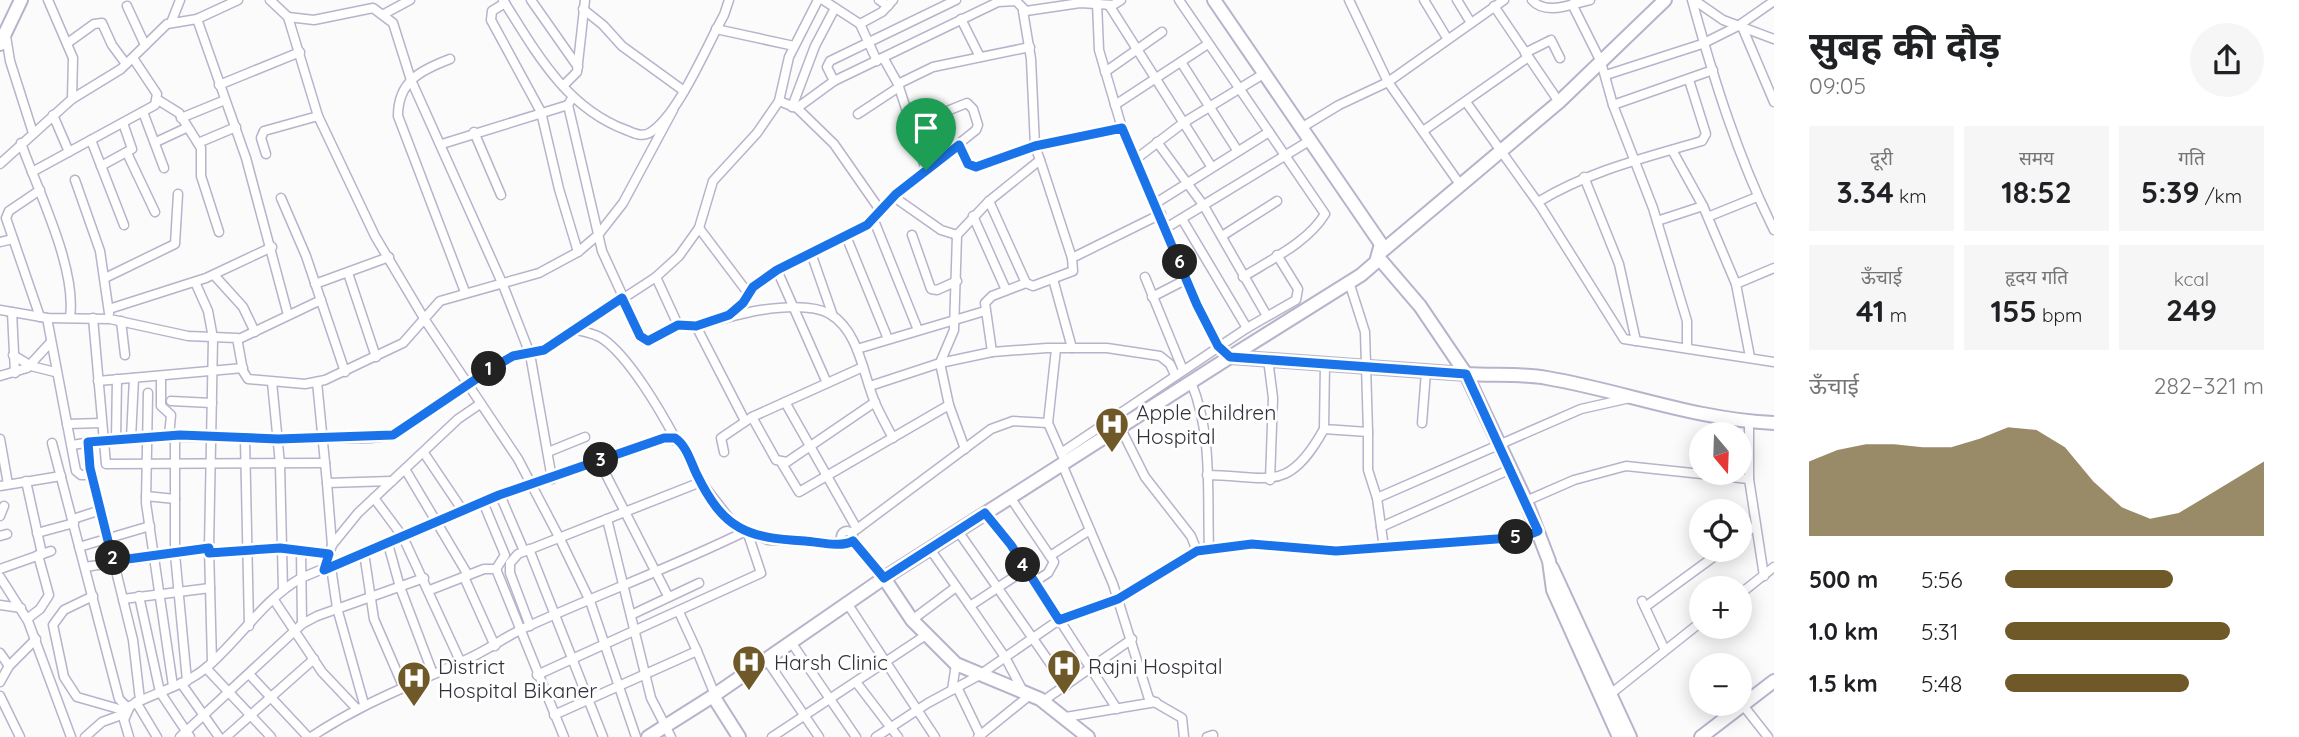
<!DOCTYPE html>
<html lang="hi">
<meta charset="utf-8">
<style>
body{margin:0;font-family:Quicksand,"Noto Sans Devanagari",sans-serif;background:#f6f6f6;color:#202124;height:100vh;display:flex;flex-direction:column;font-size:26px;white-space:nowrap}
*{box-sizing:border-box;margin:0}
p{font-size:23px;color:#757577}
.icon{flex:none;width:38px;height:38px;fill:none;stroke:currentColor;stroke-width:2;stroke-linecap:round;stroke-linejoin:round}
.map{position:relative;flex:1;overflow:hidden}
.sheet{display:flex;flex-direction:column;background:#fff;width:525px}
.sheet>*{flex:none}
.needle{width:46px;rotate:161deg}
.tools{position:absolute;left:1689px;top:422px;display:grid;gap:14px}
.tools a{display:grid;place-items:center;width:63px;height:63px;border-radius:50%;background:#fff;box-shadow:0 4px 18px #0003;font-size:35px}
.pin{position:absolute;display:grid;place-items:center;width:60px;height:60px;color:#fff;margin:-72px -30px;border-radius:50% 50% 50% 0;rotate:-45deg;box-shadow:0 0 7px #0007}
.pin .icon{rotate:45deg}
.km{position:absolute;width:35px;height:35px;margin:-18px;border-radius:50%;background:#222;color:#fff;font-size:19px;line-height:35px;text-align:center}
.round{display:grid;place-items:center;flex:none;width:74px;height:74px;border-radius:37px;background:#f6f6f6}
.summary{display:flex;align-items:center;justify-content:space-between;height:119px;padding:0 35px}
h1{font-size:38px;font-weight:700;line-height:52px}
.figures{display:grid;grid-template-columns:repeat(3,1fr);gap:10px;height:119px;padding:7px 35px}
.figures div{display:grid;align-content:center;border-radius:0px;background:#f6f6f6;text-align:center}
.figures b{font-size:30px;font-weight:700}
.figures small{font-size:19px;font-weight:400}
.figures p{font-size:19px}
.chart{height:196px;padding:14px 35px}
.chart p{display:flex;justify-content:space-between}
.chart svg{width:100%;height:126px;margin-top:7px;fill:#6f5929;opacity:.7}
ul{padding:0 35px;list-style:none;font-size:23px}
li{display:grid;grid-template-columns:112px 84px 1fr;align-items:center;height:52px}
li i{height:18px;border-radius:9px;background:#6f5929}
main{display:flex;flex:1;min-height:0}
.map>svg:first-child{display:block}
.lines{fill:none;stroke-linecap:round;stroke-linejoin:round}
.street-casing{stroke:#b8b3cb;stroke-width:11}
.secondary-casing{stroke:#b8b3cb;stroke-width:16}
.primary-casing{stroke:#b8b3cb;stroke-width:16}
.street{stroke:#fff;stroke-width:8}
.secondary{stroke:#fff;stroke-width:12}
.primary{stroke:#fff;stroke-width:12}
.route-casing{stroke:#fff;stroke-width:14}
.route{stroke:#1a73e8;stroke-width:9}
.labels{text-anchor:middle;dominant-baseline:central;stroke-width:6;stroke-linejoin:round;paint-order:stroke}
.poi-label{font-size:21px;fill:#323039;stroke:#fff;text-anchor:start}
</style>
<main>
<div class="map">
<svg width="1774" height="737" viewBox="0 0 1774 737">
<rect width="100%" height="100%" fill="#fbfbfb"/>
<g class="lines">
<g class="street-casing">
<g id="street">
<polyline points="48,0 73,58 72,99"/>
<polyline points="270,0 288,17 318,116 375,236 425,320 518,459 559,537 590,601 636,737"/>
<path d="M 503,0 C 536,52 565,107 626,130 C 634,133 642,138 651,132 C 679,114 707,45 724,15 L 729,0"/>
<polyline points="531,0 578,67"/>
<polyline points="823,0 860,24 882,12 893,0"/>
<polyline points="879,0 888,6"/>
<path d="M 1179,0 L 1325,214 C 1308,242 1272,259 1243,277"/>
<polyline points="1349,0 1388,82 1459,183"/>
<polyline points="1424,0 1447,38"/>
<polyline points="1457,0 1471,23"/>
<path d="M 1532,0 C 1546,16 1571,4 1590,0"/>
<path d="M 1692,0 C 1713,77 1738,158 1774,230"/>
<polyline points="1694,0 1723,20 1774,39"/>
<polyline points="505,3 492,11 491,20 541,112 559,189 578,252"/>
<polyline points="1097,3 1099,50 1122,128 1197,305 1218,346 1230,357"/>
<polyline points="1572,4 1601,62 1613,105 1653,208 1687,321 1687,347"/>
<polyline points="1109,5 1211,166"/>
<polyline points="127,6 145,45"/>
<polyline points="1494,6 1559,102"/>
<polyline points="583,9 603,25 622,46 684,91"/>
<polyline points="384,14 410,0"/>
<polyline points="288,17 314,20 373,8 393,23 411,80 503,285 530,354 552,479"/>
<polyline points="197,19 246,158 288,315"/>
<polyline points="961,19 980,57"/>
<polyline points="171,23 180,0"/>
<polyline points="860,24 877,61"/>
<polyline points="716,29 794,46"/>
<polyline points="1743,29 1774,102"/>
<polyline points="6,36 10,61 33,133"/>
<polyline points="69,42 94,24 102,23 112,45 126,64"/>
<polyline points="1525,53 1551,40 1560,58"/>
<path d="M 450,59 C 421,70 398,81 398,116 L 465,292"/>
<polyline points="884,59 898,84"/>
<polyline points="1181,62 1237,150"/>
<polyline points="1105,72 1162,32"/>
<polyline points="1606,75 1702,44 1738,26 1774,1"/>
<polyline points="834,81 827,67 830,61 956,0"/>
<polyline points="219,85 300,52"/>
<polyline points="563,86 577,72 585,0"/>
<path d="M 572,98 L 568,105 L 602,251 L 643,340 C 657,343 668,326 682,326 C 709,325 734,314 761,310 C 781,307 812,304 830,314 C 860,332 863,376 876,405 C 881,416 887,427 893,438"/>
<polyline points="158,100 179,113 201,148 201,176 219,232"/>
<polyline points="779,101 789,57 818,0"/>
<polyline points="1466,102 1541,207 1624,339 1774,362"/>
<polyline points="1115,105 1208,44"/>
<polyline points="1613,105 1713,70"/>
<polyline points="792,107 815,46 835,8"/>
<polyline points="797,108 834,144 880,210"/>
<polyline points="143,112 164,168"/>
<polyline points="858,114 899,87"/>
<polyline points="53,115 69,152"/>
<polyline points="181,118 225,100"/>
<polyline points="1301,128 1339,105 1388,82 1504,0"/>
<polyline points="1423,131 1527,58"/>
<polyline points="474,132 501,195"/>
<polyline points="91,140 124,225"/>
<polyline points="156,142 186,128"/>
<polyline points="1157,142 1204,206 1267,316"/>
<path d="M 21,143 C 37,189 77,268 70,317"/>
<polyline points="198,143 236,127"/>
<polyline points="442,144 568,105"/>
<polyline points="959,145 968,164 976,167 1035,146 1122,128"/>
<polyline points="1672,150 1703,206"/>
<polyline points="127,153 155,212"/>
<polyline points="266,154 261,138 264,131 318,116"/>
<polyline points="1136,159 1183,123 1265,73"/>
<polyline points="0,164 72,99 121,69 167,24 197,19 238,0"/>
<polyline points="101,166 132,149 123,123"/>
<polyline points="926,170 898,84 933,67 1030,47"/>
<polyline points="32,172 155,105 157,94 133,58"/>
<polyline points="1584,177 1619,264 1636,341"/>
<polyline points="75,180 100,251 109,313"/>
<polyline points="40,190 9,211 6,218 40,317"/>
<polyline points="894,197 941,230 957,235"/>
<polyline points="281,198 306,256 345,372"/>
<polyline points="989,201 1026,283 1033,286 1073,271 1072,258 1040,160"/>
<path d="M 1538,202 C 1589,171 1644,158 1702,141 L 1706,134 L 1689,80"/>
<polyline points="1156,203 1269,132"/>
<polyline points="973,216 1006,290"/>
<polyline points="1710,216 1757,197"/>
<polyline points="873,218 918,330"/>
<polyline points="1182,219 1247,328"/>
<polyline points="1657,221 1703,206 1736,284 1750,357"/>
<polyline points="699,228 748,293"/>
<polyline points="1166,228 1309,141"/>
<polyline points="912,235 931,289 937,290 957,281"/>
<polyline points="846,236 888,339"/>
<polyline points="1222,236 1277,201"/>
<polyline points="0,242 13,239"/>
<polyline points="811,253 833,316"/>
<polyline points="1072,258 1161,214"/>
<polyline points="777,270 827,383"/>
<polyline points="348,273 376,357"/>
<polyline points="214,275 243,307 255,332"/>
<polyline points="656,277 678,325"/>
<polyline points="1145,277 1183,370"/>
<polyline points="105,278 175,244 178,194"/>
<polyline points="1053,279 1072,348"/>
<polyline points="195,282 208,311 213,338 209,548 212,662"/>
<polyline points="1349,282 1365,332 1368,432"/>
<polyline points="315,284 389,257"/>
<polyline points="1736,284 1774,268"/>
<polyline points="1152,297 1187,279"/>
<polyline points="109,309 206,278 272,247"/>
<polyline points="0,310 47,318 110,319 188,336 237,338 243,371 248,379 305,384 325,380 403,343 440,301 539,273 578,252 598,235 623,203 673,110"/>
<polyline points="12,312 15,373"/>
<polyline points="731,313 743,303 753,287 777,270 867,225 896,194 976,130 978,125 973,109 967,103 912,125"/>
<polyline points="47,318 76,471 81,475 92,475"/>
<polyline points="93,318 106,464 325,463"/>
<polyline points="121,321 125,355"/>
<polyline points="696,326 745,421"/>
<path d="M 577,330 C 585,332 596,334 603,339 C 629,357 660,410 675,438"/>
<polyline points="239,339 321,300"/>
<polyline points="857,349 985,311"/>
<polyline points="1056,349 1048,423 1063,457"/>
<polyline points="992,352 985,303 992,296 1026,283"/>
<polyline points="13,355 31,366 55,372"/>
<polyline points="1268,359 1273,398 1270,480"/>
<polyline points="1325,363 1324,429 1368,432 1368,470 1377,498 1384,548"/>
<polyline points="0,376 27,368 50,343"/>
<polyline points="161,376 161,406 171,415 169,436"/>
<polyline points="98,381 243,368"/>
<polyline points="272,382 280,464 283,590"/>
<polyline points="317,382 327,483 392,481"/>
<path d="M 1191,382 C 1213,435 1207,493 1209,549"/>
<polyline points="870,386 940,363 992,352 1047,348 1107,348 1160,356 1170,364 1175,375"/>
<polyline points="148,393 146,503 173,686"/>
<polyline points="171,401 212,403"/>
<polyline points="785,402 857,529 851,533"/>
<polyline points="752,417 776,460 787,462 875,402"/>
<polyline points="1749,422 1749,479 1764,576"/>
<polyline points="1422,423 1426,372"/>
<polyline points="67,424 101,423"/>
<polyline points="1120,427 1145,477 1191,536 1197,551"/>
<polyline points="175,435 175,554 187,681"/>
<polyline points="131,438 134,378"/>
<polyline points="0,439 8,484"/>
<polyline points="245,439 249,626"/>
<polyline points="116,440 117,379"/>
<polyline points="88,442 90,468 101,510"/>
<polyline points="52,443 119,699 128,708"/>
<path d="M 72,445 C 154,431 236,439 319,438 C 344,437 375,442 399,432 L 494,367 L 513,356 L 544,350 L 656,277 L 679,256 L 699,228 L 713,181 L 757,133 L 779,101 L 797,108 L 834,81 L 998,2 L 1016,1 L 1026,11 L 1080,3 L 1113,5 L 1121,0"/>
<polyline points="965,449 949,405 940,363 954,330 957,235 989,201 1040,160 1035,146 1031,59 1023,11"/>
<polyline points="548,452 585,437"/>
<polyline points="724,452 721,438 752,417 863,367"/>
<polyline points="424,453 463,511"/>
<polyline points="1061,453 1247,328 1296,300 1298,289 1277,255"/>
<polyline points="599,461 668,596"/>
<polyline points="781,462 799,492 949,405"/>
<polyline points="1062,464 1113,584 1149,699 1182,718 1184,737"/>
<polyline points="405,469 468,575"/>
<path d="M 1207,475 C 1270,476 1288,494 1324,429"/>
<polyline points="26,481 42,554"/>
<polyline points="327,483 332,545"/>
<polyline points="0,486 61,476"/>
<polyline points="500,495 524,551"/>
<polyline points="146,496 175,499"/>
<polyline points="1010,497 1054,562 1048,573 1034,582"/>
<polyline points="374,498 403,537 461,663"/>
<polyline points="1377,498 1581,409 1630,398"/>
<polyline points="1526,501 1574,480 1626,466 1749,479"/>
<polyline points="483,502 505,555 496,569"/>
<polyline points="985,513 1011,545 1117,709"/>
<polyline points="0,516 4,506"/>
<polyline points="73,519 101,510 133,640 140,700"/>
<polyline points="607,519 651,698 671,737"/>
<polyline points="1381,527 1511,469"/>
<polyline points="857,529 991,429 1013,421 1048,423"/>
<circle cx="847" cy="537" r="6"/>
<polyline points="958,531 1066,686"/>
<polyline points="37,533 74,523"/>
<polyline points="0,536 7,534"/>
<polyline points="1740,537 1755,526"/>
<polyline points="853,541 884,578"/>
<polyline points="388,544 400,587 433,674"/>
<polyline points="79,547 150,526"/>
<polyline points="529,549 603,737"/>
<polyline points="930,549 970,606"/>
<polyline points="301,550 302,624"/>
<polyline points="209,553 280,548 329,554"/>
<polyline points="364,553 374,619 403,686"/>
<polyline points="1050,556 1090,530"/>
<polyline points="85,567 209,548"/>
<polyline points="331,567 337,608 364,704"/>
<polyline points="0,569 51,551"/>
<polyline points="324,570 332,545 358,513 458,419 480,404"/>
<polyline points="0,577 28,621 71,737"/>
<polyline points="464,577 495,646"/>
<polyline points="430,590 484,569 496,569 564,737"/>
<polyline points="1740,594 1774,567"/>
<polyline points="93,596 64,610 53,625 64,677 77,697 126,711"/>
<polyline points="139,596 160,692 190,737"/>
<polyline points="123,599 210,588"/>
<polyline points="274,600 322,672 356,708"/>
<polyline points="1642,601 1664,648"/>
<polyline points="847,603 935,737"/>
<polyline points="0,605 21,608"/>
<polyline points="1645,607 1723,550"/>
<polyline points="679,612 697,651"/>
<polyline points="631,615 699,583"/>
<polyline points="27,619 40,609 49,595 38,555"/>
<polyline points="912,620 956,587"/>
<polyline points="530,626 510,573 510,563 518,554 701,482"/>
<polyline points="791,642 856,737"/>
<polyline points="0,653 9,666"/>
<polyline points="766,659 819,737"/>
<polyline points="206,668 271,737"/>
<polyline points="249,674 308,737"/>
<polyline points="537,675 761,573 748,534"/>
<polyline points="0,682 9,666 36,639"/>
<polyline points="856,682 898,737"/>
<polyline points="181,683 219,737"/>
<polyline points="957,687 981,737"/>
<polyline points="952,690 956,664"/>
<polyline points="1024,693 1005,657 970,606 1026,569"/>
<polyline points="0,696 20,737"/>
<polyline points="1608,696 1701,622"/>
<polyline points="1043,701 1132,639"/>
<polyline points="136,702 157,737"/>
<polyline points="1746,709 1768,737"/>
<polyline points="554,715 697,651 715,695"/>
<polyline points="1066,717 1156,702"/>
<polyline points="85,737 102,722 124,714"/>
<path d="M 129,737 L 124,720 L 130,706 C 155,692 185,686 207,667 C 239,640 264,599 301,578 L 500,495 L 664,438 L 679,441 L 701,482 L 736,527 L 768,540 L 844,543"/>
<polyline points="180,737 302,624 317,616 424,578"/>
<polyline points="226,737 314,659"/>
<path d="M 311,737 C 364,702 407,687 463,661 C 485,652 503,638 524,628 C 597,595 672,567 744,532"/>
<polyline points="772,737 926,635"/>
<polyline points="876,737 928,703 978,676 1059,620 1118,599 1197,551 1253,544 1336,551 1523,537 1538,531"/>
<polyline points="978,737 1030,695"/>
<polyline points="1207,737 1213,735"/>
</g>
</g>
<g class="secondary-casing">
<g id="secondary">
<polyline points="1214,0 1381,244 1376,262 1361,275 1230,357"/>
<polyline points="0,44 21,0"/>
<polyline points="1381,252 1559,102 1665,0"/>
<path d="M 1378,257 L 1420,306 L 1466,374 C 1492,376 1521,373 1547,378 C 1623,391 1696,420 1774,423"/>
<polyline points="1552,568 1630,737"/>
<polyline points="884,578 912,620 956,664 1040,699 1088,737"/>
<polyline points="713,696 739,737"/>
<polyline points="648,737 713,696 884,578 1230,357 1466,374 1526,501 1549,561 1553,590 1619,737"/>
</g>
</g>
<g class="primary-casing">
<polyline id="primary" points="1701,737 1774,681"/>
</g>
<use href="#street" class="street"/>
<use href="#secondary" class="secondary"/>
<use href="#primary" class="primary"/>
</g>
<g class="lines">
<g class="route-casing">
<path id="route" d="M 1122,128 L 1197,305 L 1218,346 L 1230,357 L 1466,374 L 1538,531 L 1523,537 L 1336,551 L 1252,544 L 1197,551 L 1118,599 L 1059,620 L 1011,545 L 985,513 L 884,578 L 853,541 C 841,548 819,542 805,541 C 747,538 724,530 697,475 C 691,463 687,446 675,438 L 664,438 L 499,495 L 324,570 L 329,554 L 280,548 L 209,553 L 209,548 L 113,561 L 90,468 L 88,442 L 180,435 L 278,439 L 393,435 L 494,367 L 513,356 L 544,350 L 622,298 L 640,336 L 648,341 L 678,325 L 696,326 L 729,315 L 743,303 L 753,287 L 777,270 L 867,225 L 896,194 L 959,145 L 968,164 L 976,167 L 1035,146 Z"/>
</g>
<use href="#route" class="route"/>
</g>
<defs>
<g id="hospital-pin" transform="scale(1.75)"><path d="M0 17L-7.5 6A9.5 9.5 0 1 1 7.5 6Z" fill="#6f5929" stroke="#fff"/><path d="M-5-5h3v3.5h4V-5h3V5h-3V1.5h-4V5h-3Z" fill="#fff"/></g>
</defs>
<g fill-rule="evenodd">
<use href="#hospital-pin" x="1112" y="424"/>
<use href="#hospital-pin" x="749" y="662"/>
<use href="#hospital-pin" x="1064" y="666"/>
<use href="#hospital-pin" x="414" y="678"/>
</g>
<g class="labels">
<g class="poi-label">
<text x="1136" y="412">Apple Children<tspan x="1136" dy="24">Hospital</tspan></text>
<text x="774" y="662">Harsh Clinic</text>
<text x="438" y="666">District<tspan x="438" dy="24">Hospital Bikaner</tspan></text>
<text x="1088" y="666">Rajni Hospital</text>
</g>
</g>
</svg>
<div class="tools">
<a><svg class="needle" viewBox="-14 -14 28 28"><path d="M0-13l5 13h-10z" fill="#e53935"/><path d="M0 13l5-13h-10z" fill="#757577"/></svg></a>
<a><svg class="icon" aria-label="locate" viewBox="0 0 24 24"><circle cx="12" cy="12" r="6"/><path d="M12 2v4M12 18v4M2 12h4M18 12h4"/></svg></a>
<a>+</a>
<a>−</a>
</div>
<div class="pin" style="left:926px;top:170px;background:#1e9e55"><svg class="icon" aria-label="arrive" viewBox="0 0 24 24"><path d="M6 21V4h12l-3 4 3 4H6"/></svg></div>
<b class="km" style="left:489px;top:369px">1</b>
<b class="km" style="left:113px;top:558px">2</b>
<b class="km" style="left:601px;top:460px">3</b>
<b class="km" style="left:1023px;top:565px">4</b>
<b class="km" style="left:1516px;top:537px">5</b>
<b class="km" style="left:1180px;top:262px">6</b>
</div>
<section class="sheet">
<div class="summary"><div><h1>सुबह की दौड़</h1><p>09:05</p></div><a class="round"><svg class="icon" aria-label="share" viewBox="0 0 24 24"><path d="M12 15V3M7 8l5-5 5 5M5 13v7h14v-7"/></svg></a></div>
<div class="figures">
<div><p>दूरी</p><b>3.34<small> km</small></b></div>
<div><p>समय</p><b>18:52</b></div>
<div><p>गति</p><b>5:39<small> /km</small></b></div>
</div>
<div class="figures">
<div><p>ऊँचाई</p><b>41<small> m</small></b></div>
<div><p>हृदय गति</p><b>155<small> bpm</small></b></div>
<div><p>kcal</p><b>249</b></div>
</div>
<div class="chart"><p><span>ऊँचाई</span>282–321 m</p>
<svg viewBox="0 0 160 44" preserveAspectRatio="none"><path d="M0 44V18L10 14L20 12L30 12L40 13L50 13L60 10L70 6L80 7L90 13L100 25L110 34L120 38L130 36L140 30L150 24L160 18V44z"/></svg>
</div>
<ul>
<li><b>500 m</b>5:56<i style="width:65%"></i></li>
<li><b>1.0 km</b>5:31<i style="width:87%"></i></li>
<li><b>1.5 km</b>5:48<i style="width:71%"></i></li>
</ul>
</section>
</main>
